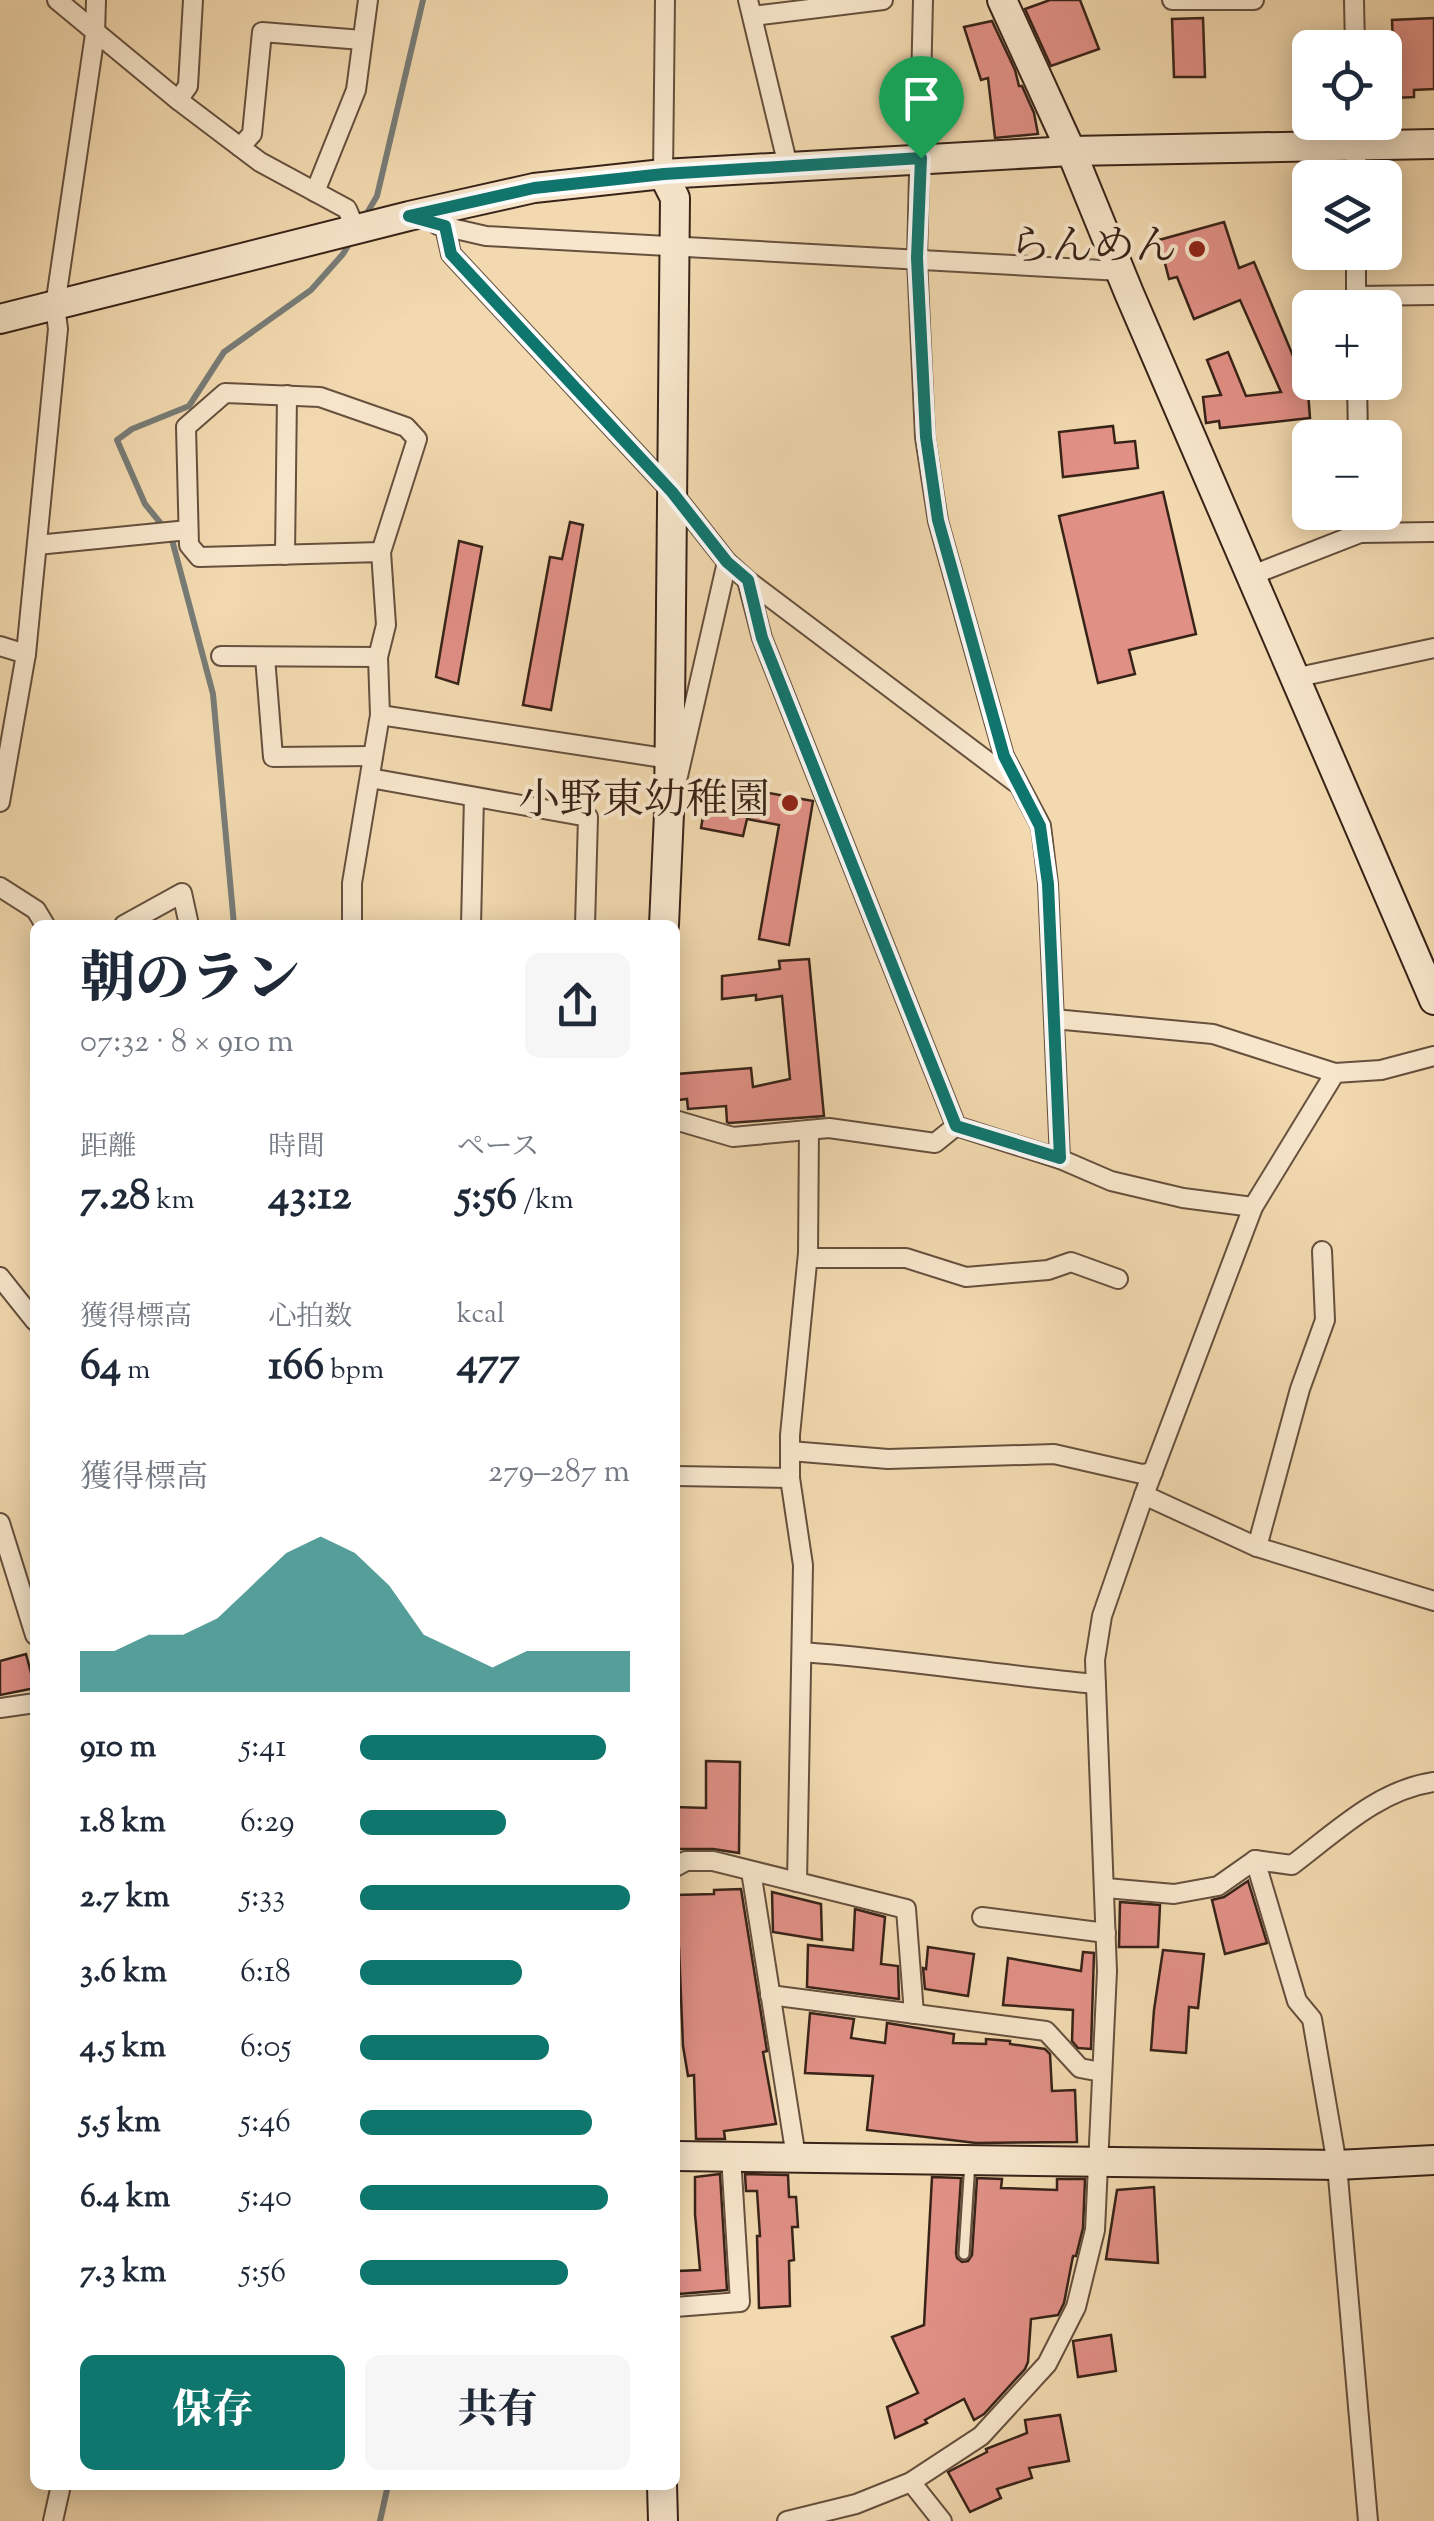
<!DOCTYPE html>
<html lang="ja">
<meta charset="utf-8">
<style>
body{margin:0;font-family:"Sorts Mill Goudy","Noto Serif JP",serif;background:#f6f6f7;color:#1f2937;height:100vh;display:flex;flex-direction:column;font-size:38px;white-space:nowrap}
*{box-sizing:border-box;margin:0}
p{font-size:32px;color:#747a83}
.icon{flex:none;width:55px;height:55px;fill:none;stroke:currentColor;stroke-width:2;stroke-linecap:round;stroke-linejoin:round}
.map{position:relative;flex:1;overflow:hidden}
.details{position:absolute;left:30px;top:920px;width:650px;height:1570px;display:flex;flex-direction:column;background:#fff;border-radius:15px;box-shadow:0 5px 25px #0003}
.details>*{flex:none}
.buttons{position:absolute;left:1292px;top:30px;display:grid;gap:20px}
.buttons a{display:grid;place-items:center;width:110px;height:110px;border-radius:15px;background:#fff;box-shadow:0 5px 25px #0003;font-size:50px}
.pin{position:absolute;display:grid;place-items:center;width:85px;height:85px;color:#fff;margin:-102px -42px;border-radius:50% 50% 50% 0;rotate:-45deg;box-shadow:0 0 10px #0007}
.pin .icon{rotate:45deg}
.round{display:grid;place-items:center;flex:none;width:105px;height:105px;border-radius:15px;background:#f6f6f7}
.headline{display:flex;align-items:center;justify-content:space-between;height:170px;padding:0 50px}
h1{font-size:55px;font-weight:800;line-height:75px}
.stats{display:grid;grid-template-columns:repeat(3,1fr);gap:15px;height:170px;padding:10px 50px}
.stats div{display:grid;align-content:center}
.stats b{font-size:42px;font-weight:800}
.stats small{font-size:28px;font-weight:400}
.stats p{font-size:28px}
.chart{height:280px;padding:20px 50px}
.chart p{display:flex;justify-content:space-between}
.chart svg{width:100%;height:180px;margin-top:10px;fill:#0f766e;opacity:.7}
.primary-button{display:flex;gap:20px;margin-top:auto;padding:20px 50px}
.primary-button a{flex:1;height:115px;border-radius:15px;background:#0f766e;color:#fff;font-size:40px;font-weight:800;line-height:115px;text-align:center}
.primary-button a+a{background:#f6f6f7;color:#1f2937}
ul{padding:0 50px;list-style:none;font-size:32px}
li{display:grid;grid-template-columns:160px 120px 1fr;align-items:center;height:75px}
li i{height:25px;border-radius:12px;background:#0f766e}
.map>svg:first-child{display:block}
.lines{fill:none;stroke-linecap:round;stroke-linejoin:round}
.stream{stroke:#787c77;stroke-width:6}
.building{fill:#e19086;stroke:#382318;stroke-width:2.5}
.lane-casing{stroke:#66503e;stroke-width:14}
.street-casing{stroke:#66503e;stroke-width:22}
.secondary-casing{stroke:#382318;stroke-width:32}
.lane{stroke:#f7e6cb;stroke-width:9}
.street{stroke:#f7e6cb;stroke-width:18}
.secondary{stroke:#f7e6cb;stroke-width:28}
.route-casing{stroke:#fff;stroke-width:20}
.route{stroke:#0f766e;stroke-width:12}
.poi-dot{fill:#8f2418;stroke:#f7e6cb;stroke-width:4}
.labels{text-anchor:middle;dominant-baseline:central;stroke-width:8;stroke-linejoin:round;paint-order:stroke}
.poi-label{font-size:42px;fill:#382318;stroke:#f7e6cb;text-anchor:end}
</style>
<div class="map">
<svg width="1434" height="2521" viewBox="0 0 1434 2521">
<rect width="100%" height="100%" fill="#f2d9af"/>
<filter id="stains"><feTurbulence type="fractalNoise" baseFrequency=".002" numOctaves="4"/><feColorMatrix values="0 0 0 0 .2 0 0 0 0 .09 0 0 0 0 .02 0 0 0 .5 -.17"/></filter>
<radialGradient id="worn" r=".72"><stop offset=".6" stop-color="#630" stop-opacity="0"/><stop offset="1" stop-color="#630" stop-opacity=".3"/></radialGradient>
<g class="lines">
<g class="stream">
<polyline points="363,220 377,196 423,0"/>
<polyline points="234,925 213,694 171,536 145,504 117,440 132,429 189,406 224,352 311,290 343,254 352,239"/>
<polyline points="380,2521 388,2485"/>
</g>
</g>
<g class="building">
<polygon points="1050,0 1080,0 1099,49 1051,66 1025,9"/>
<polygon points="1203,18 1205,77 1174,77 1172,19"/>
<polygon points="1434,18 1434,89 1414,90 1414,97 1395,98 1392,20"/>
<polygon points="992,21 1015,70 1019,86 1022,86 1034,113 1038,134 995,138 988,78 981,80 964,27"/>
<polygon points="1224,222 1239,268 1254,262 1308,392 1310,418 1220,428 1219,421 1206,423 1203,397 1221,395 1207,360 1228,352 1246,396 1281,392 1240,300 1194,319 1177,277 1169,279 1159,240"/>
<polygon points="1113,426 1115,443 1135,441 1138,468 1063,477 1059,432"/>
<polygon points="1163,492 1196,634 1129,650 1135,674 1098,683 1059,516"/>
<polygon points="570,522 583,525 551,710 523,705 550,557 562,559"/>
<polygon points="459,541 482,547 458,684 436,677"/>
<polygon points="709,782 813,801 789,945 759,939 779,825 747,819 743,836 701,828"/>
<polygon points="809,959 824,1116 729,1123 727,1122 726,1106 688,1109 687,1099 678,1100 677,1074 751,1068 753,1087 790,1079 782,996 756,1000 756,995 722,999 722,976 780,969 779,961"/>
<polygon points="26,1654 35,1688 0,1695 0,1661"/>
<polygon points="706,1761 740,1762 739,1853 713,1849 675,1849 675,1807 706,1808"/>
<polygon points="1248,1881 1267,1943 1225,1954 1212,1900 1224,1897"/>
<polygon points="741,1889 767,2051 763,2052 776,2124 724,2131 725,2139 696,2139 694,2075 688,2076 683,2046 679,1948 676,1948 675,1930 675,1895 714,1894 714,1890"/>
<polygon points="772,1892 821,1904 822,1940 773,1932"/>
<polygon points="1120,1902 1160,1905 1158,1947 1119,1947"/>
<polygon points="855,1909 885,1917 881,1964 898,1966 899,1999 807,1987 808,1945 853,1950"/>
<polygon points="928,1947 974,1954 968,1996 925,1989 923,1968 926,1969"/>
<polygon points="1163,1950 1204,1954 1198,2008 1189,2007 1186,2053 1151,2050 1154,2010"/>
<polygon points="1083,1952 1094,1953 1091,2049 1078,2048 1072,2041 1073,2010 1003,2005 1008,1958 1081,1971"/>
<polygon points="810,2013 854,2019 851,2038 885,2043 887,2023 954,2034 953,2043 986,2044 986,2039 1010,2041 1010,2044 1045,2049 1050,2054 1052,2091 1075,2090 1077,2142 976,2143 867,2130 873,2076 805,2073"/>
<polygon points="720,2174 727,2290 679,2294 678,2271 700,2270 695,2214 695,2177"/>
<polygon points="745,2174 788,2175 789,2197 796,2197 798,2227 792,2227 794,2260 789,2261 790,2306 759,2308 757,2236 760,2236 757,2191 746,2191"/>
<polygon points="932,2177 961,2178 956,2253 957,2258 962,2262 968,2261 972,2255 977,2178 1002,2179 1001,2188 1057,2190 1057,2179 1085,2179 1083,2228 1076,2256 1073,2256 1064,2303 1058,2315 1031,2319 1028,2362 1025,2369 984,2414 974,2420 964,2399 925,2420 927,2423 895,2438 887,2407 918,2393 892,2337 924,2325"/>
<polygon points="1154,2187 1158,2263 1106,2259 1117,2190"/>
<polygon points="1111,2335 1116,2371 1078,2377 1073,2341"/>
<polygon points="1060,2415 1069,2461 1029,2468 1032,2478 997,2489 1001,2498 970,2512 948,2472 987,2452 986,2449 1027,2433 1025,2420"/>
</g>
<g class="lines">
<g class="lane-casing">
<polyline id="lane" points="964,2254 970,2162"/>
</g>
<g class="street-casing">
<g id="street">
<polyline points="57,0 178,100 260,162 347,209 356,230"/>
<polyline points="748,0 788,166"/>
<polyline points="923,0 917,259 925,437 938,521 1004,756 1041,826 1048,884 1060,1159"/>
<polyline points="1172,0 1254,0"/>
<polyline points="1354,0 1355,48"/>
<polyline points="753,16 883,0"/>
<polyline points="178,100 188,86 193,0"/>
<polyline points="1356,122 1356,178"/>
<polyline points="240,147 252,134 262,32 362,40"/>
<polyline points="663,174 665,0"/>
<polyline points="315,192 356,90 368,0"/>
<polyline points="438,225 486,236 1121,271"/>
<polyline points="445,227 451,254 672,492 727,562 747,580 1015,782"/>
<polyline points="1356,252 1356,307"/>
<polyline points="1356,296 1434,295"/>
<polyline points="1357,382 1358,438"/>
<polyline points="1360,533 1434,532"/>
<polyline points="37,545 188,530"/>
<polyline points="285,555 287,395"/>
<polyline points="1250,576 1360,533 1359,512"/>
<polyline points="747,580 762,638 956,1126 1060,1159 1111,1181 1183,1198 1253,1207"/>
<polyline points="0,646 26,654"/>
<polyline points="221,656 378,657"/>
<polyline points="265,657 273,757 373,756"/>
<polyline points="1294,678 1434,648"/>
<polyline points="380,715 670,759"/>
<polyline points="678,776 727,562"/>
<polyline points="370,778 588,817 585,925"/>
<polyline points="0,802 26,654 58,329 55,306 95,34 96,0"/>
<polyline points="0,887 36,910 45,925"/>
<polyline points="124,925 182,893 189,925"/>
<polyline points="352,925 352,883 380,715 378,657 386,625 381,552 417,439 406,427 320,397 225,393 186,427 189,545 199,557 381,552"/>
<polyline points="471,925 474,797"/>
<polyline points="1054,1019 1213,1034 1335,1073"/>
<polyline points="675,1120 733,1137 829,1128 935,1143 956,1126"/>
<polyline points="808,1258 906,1258 966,1277 1048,1270 1071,1262 1118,1279"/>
<polyline points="0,1277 35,1321"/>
<polyline points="790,1451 888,1459 1054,1454 1142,1474 1153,1472"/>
<polyline points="675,1476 790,1478"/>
<polyline points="1144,1495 1257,1547 1434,1601"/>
<polyline points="0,1523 35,1635"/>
<polyline points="1257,1547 1300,1389 1325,1320 1322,1251"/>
<path d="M 802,1652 C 900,1659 998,1675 1096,1684"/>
<polyline points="0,1708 35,1703"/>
<polyline points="1255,1860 1297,2001 1312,2019 1337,2165 1368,2521"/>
<polyline points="675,1867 686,1861 713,1861 906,1909 914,2014"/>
<polyline points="751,1871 796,2157"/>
<polyline points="797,1882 803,1565 790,1478 790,1435 808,1253 809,1130"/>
<path d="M 1106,1888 L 1174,1894 L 1218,1886 L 1255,1860 L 1292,1865 C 1336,1832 1378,1790 1434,1782"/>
<polyline points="982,1917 1106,1933"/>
<polyline points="770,1995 1046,2031 1080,2068 1101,2072"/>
<polyline points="675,2307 740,2302 731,2156"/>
<polyline points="911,2482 942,2521"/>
<polyline points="53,2521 61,2485"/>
<polyline points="787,2521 856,2504 911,2482 981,2436 1047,2364 1076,2307 1095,2230 1107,1971 1095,1660 1102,1616 1144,1495 1253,1207 1335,1073 1381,1070 1434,1056"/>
</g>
</g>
<g class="secondary-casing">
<g id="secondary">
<polyline points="1002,0 1071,151 1129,293 1434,1000"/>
<polyline points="663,174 675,198 669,813 664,925"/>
<polyline points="0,319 409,216 534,188 663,174 1071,151 1434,144"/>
<polyline points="675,2156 1337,2165 1434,2160"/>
<polyline points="662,2485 663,2521"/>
</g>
</g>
<use href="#lane" class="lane"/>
<use href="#street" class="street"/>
<use href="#secondary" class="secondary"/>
</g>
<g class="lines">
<g class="route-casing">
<polygon id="route" points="921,158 917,258 926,437 938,520 1004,756 1040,826 1048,884 1060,1158 956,1126 762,638 748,580 727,562 672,492 451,254 445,226 409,216 534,188 664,174"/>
</g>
<use href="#route" class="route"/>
</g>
<g class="poi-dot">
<circle cx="1197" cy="249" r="10"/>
<circle cx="790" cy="803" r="10"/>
</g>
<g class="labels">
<g class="poi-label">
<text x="1177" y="249">らんめん</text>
<text x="770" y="803">小野東幼稚園</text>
</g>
</g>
<rect width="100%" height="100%" filter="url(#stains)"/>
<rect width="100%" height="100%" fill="url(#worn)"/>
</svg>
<div class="buttons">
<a><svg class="icon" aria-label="locate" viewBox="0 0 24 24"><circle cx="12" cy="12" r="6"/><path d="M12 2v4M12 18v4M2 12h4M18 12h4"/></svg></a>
<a><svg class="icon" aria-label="layers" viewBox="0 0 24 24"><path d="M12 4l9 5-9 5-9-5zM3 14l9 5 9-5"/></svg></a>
<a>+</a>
<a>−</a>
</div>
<div class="pin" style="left:921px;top:158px;background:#1e9e55"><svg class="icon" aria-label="arrive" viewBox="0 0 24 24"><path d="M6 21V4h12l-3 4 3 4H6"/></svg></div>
<section class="details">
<div class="headline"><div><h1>朝のラン</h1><p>07:32 · 8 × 910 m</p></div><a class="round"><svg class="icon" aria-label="share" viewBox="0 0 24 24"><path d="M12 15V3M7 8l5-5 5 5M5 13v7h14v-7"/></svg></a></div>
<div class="stats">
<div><p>距離</p><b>7.28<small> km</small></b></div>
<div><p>時間</p><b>43:12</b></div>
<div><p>ペース</p><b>5:56<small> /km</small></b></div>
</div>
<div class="stats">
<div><p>獲得標高</p><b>64<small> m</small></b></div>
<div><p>心拍数</p><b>166<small> bpm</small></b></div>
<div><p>kcal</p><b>477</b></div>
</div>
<div class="chart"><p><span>獲得標高</span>279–287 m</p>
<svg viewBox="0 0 160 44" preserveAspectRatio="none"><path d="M0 44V34L10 34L20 30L30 30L40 26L50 18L60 10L70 6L80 10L90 18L100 30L110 34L120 38L130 34L140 34L150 34L160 34V44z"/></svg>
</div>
<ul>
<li><b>910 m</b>5:41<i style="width:91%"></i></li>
<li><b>1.8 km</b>6:29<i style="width:54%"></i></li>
<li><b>2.7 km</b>5:33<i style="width:100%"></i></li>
<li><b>3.6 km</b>6:18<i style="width:60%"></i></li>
<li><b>4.5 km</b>6:05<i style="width:70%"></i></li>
<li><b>5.5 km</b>5:46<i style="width:86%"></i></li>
<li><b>6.4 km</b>5:40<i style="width:92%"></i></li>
<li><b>7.3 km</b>5:56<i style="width:77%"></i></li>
</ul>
<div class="primary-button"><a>保存</a><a>共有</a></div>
</section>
</div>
